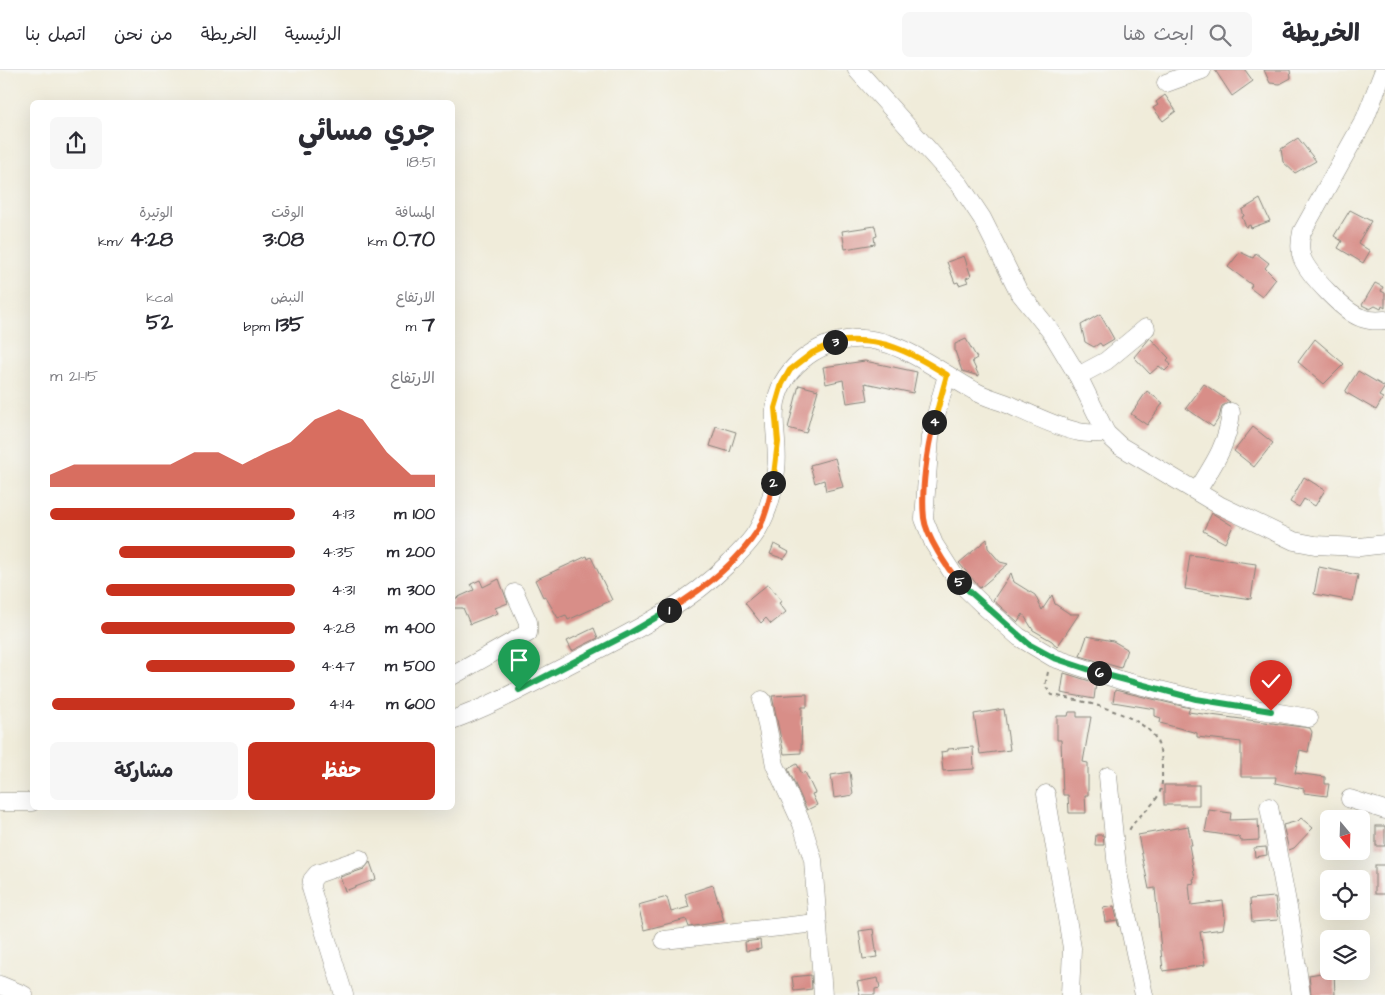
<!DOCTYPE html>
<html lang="ar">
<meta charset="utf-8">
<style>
body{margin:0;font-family:"Architects Daughter","Playpen Sans Arabic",sans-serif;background:#f7f7f7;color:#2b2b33;direction:rtl;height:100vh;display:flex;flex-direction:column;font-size:19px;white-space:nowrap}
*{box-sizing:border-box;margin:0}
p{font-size:16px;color:#7c7c81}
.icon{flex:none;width:28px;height:28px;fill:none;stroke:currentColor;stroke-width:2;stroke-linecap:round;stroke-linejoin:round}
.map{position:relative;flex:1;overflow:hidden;direction:ltr}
.details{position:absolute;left:30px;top:30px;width:425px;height:710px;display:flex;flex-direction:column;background:#fff;border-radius:8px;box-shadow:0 5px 20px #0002;direction:rtl}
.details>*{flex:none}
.needle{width:32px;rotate:161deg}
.tools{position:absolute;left:1320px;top:740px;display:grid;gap:10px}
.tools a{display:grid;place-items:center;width:50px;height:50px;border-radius:8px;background:#fff;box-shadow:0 5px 20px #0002;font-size:25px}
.pin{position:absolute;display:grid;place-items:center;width:42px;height:42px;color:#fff;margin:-51px -21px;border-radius:50% 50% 50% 0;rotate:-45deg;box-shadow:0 0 5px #0007}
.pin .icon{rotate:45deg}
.km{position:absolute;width:25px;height:25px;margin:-12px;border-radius:50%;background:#222;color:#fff;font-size:14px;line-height:25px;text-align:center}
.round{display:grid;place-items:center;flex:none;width:52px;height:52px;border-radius:8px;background:#f7f7f7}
.headline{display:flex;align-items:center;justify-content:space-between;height:85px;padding:0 20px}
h1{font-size:28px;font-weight:700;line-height:38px}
.figures{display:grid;grid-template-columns:repeat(3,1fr);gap:8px;height:85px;padding:5px 20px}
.figures div{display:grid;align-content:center}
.figures b{font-size:21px;font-weight:700}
.figures small{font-size:14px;font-weight:400}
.figures p{font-size:14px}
.chart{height:140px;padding:10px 20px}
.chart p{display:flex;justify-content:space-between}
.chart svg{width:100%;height:90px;margin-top:5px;fill:#c8321e;opacity:.7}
.cta{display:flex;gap:10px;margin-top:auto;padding:10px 20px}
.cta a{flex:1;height:58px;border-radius:8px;background:#c8321e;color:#fff;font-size:20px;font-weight:700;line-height:58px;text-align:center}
.cta a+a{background:#f7f7f7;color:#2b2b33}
ul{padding:0 20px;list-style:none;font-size:16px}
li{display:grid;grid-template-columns:80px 60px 1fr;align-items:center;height:38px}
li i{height:12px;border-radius:6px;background:#c8321e}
header{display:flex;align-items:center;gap:30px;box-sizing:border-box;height:70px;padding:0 25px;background:#fff;border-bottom:1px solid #e1e1e2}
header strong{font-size:24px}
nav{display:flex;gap:28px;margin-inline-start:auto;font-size:18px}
.search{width:350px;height:45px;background:#f7f7f7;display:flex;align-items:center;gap:12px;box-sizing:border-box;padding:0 18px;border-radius:8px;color:#7c7c81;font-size:19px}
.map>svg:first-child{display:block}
.building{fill:#d88e88}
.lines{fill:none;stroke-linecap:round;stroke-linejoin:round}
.minor-casing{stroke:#86847b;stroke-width:19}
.path{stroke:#86847b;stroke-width:2;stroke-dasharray:4 4;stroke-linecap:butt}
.minor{stroke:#fff;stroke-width:18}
.split-1-casing{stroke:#fff;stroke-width:10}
.split-2-casing{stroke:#fff;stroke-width:10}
.split-3-casing{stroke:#fff;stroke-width:10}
.split-4-casing{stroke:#fff;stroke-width:10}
.split-5-casing{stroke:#fff;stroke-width:10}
.split-6-casing{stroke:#fff;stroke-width:10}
.split-7-casing{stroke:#fff;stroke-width:10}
.split-1{stroke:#22a559;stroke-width:6}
.split-2{stroke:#f0652b;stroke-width:6}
.split-3{stroke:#f5b400;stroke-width:6}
.split-4{stroke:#f5b400;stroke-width:6}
.split-5{stroke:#f0652b;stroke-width:6}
.split-6{stroke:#22a559;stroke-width:6}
.split-7{stroke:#22a559;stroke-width:6}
</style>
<header>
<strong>الخريطة</strong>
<div class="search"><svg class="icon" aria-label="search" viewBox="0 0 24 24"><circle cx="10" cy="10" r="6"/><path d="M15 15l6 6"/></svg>ابحث هنا</div>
<nav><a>الرئيسية</a><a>الخريطة</a><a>من نحن</a><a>اتصل بنا</a></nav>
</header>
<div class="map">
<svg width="1385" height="925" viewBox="0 0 1385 925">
<rect width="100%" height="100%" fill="#f6f6f2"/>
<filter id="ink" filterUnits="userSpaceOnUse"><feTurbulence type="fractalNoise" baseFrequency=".02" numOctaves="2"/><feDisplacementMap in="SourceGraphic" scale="10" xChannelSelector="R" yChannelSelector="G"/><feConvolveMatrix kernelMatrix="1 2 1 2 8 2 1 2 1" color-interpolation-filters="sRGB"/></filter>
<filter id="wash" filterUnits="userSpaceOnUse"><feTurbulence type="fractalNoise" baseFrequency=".0096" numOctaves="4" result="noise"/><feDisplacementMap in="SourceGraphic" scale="20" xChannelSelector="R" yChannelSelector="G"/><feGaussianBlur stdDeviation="1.12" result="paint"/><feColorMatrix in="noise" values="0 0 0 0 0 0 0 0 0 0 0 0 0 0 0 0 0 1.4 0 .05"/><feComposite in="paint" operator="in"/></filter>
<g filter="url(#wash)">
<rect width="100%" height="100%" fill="#f0ecda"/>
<g id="blocks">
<g class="building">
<polygon points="1215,0 1245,0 1253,11 1232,26"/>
<polygon points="1264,0 1290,0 1291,8 1280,14 1270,13"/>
<polygon points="1165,25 1176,41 1163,51 1153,38 1158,35 1156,32"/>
<polygon points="1298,68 1316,91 1295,103 1283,92 1281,79"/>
<polygon points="1260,129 1270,151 1251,158 1250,155 1246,157 1242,147 1244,146 1242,140"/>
<polygon points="1350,140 1371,151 1358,173 1370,181 1363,193 1338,178 1342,171 1334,166"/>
<polygon points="875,156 877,166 874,167 875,174 845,179 842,161"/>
<polygon points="1240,182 1253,188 1256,183 1269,193 1265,198 1276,209 1262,227 1250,218 1252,215 1228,197"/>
<polygon points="964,186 971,206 966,208 968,212 959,215 958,212 955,213 947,192"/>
<polygon points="1375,213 1383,217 1381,221 1385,223 1385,238 1382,236 1381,239 1375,236 1370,239 1362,235"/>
<polygon points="1100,244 1114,269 1102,276 1100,273 1094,277 1085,272 1081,255"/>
<polygon points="1150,268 1169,288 1167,290 1171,295 1165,301 1159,296 1150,304 1134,287"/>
<polygon points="966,269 977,288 972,291 979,306 962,301 955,281 955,274"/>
<polygon points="1315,269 1344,294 1324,314 1298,292"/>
<polygon points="865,291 917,302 913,323 865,313 868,330 847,333 843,310 826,314 823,297"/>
<polygon points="1358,301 1385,317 1379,326 1383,328 1376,340 1345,322"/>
<polygon points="1204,314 1230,332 1222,336 1219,348 1213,357 1186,338"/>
<polygon points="799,315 818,320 806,363 788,358"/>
<polygon points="1147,321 1163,333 1147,355 1131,344"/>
<polygon points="716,356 736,362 730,382 710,376"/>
<polygon points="1253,357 1273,373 1254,397 1234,381"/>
<polygon points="835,388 843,417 826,421 824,410 815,413 810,395"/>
<polygon points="1304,407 1325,420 1315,436 1304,429 1299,437 1290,432"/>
<polygon points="1212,443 1233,456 1225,473 1203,461"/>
<polygon points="987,469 988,478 1000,492 1008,494 980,518 959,493"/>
<polygon points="774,474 789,482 784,489 770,484"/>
<polygon points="1190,485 1256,494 1251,529 1185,519"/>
<polygon points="587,486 588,489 591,487 612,530 568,550 566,545 558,548 545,526 543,527 535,510"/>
<polygon points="1319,497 1358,505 1353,531 1314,524"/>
<polygon points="1011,503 1014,512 1035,525 1042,540 1052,525 1055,534 1070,544 1079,544 1057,577 1052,571 1033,560 1023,544 1018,552 993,530"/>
<polygon points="499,509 508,533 495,538 498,543 470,554 463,538 452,538 452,530 474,520 471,514 480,510 483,517"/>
<polygon points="768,514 782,531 779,533 786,542 771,554 766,548 761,553 745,533"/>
<polygon points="594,558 598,568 572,581 567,571"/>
<polygon points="1087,566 1113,571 1127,579 1121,598 1080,586"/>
<polygon points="1064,603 1096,613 1094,629 1061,623"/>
<polygon points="1115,620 1190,638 1188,642 1310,658 1312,662 1308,682 1300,680 1295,703 1325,707 1325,714 1329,714 1327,726 1304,723 1304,719 1275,713 1276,707 1241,707 1241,672 1197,667 1197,663 1160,653 1161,648 1155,646 1155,639 1113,632"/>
<polygon points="807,624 807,637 802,637 801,683 784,684 772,626"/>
<polygon points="1004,639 1010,680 980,684 974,644"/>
<polygon points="1069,642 1077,642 1077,647 1091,647 1083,692 1088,693 1088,725 1085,725 1086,743 1069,743 1068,725 1063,725 1061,670 1057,670 1057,646 1068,646"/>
<polygon points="973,677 974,699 943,701 941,682 948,681 948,679"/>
<polygon points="797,694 802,704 805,702 815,723 812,724 817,735 807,740 788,699"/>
<polygon points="850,702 853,725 834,728 831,705"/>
<rect x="1164" y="715" width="35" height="20"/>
<polygon points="1209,740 1231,743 1230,750 1258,749 1259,770 1241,771 1239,767 1205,762"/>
<polygon points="1301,748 1313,758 1294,778 1289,780 1283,755 1298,751"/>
<polygon points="1188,756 1192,775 1189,775 1195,808 1193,809 1194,813 1189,814 1191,835 1223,831 1225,848 1223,859 1200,862 1205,895 1163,901 1155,818 1149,819 1138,765"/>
<rect x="1376" y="756" width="9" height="20"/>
<polygon points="1096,765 1103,765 1104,775 1095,775"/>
<polygon points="1266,777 1267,785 1255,787 1254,778"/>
<polygon points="370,792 376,809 345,821 340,807 364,799"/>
<rect x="1375" y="795" width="10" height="29"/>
<polygon points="713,815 724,851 689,857 686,849 644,860 638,835 667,827 671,842 689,837 685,824"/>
<polygon points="1275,827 1278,850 1252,852 1250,829"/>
<polygon points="1114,836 1119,857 1117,850 1105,852 1103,838"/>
<polygon points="873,859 877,887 863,889 859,861"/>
<polygon points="760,870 761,879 746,881 745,872"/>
<polygon points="1321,901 1334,901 1335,925 1311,925 1309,905 1321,903"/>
<polygon points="811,905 812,919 794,921 792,907"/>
<polygon points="878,908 880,918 875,919 875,925 860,925 857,912"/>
</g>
</g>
</g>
<g filter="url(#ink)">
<use href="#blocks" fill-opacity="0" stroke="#86847b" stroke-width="1"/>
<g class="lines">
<g class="minor-casing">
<g id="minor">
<polyline points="857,0 960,115 982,148 1019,222 1052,263 1078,306 1106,363"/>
<path d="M 1384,0 L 1365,49 L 1302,162 C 1300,171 1299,179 1302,188 C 1309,205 1345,243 1362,248 C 1370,251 1377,251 1385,250"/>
<polyline points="1166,13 1202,0"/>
<polyline points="947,305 930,367 924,449 934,474 957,510 985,537 1019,567 1054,588 1123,611 1196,629 1309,648"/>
<polyline points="1078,306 1106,291 1146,258"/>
<path d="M 1197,421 C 1214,394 1228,374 1231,342"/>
<polyline points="452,606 528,563 528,552 515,523"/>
<polyline points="762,630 775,695 802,754 813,790 823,925"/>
<path d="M 452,650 C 491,636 527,616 564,597 C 622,567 683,539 730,492 C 740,482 752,471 758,459 C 768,442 774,419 776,400 C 779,379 773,359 775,339 C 779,299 816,272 854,269 C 896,266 938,301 973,320 C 984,327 998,330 1010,335 C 1030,344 1058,358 1079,362 C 1088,364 1097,363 1106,363 L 1120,376 L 1219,435 L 1294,471 L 1315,475 L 1360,477 L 1385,474"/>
<polyline points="1108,706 1117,798 1144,925"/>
<polyline points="1046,724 1072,878 1070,925"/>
<polyline points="1350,729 1385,740"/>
<polyline points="0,732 32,732"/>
<polyline points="1269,737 1290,848 1301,925"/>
<polyline points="664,870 816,853"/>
<polyline points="0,915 24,925"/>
<polyline points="344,925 311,818 312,810 317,804 360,789"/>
</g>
</g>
<path class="path" d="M 1048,602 L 1045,616 L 1052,625 C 1079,630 1141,643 1156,669 C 1160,677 1162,688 1162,698 C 1162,707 1163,716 1159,724 C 1152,739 1134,747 1128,763"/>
<use href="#minor" class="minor"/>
</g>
</g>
<g class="lines" filter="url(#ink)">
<g class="split-1-casing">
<polyline id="split-1" points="519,620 628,564 669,540"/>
</g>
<g class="split-2-casing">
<path id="split-2" d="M 669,540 C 702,520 737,493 758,460 C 766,447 770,428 773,413"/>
</g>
<g class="split-3-casing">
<polyline id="split-3" points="773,413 778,372 775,338 782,314 790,300 812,283 835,272"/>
</g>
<g class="split-4-casing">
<path id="split-4" d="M 835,272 C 881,266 909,281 947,305 L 934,352"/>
</g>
<g class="split-5-casing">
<path id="split-5" d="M 934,352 C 927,379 921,420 924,448 C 926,466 947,498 959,512"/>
</g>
<g class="split-6-casing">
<polyline id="split-6" points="959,512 1030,575 1054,588 1099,603"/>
</g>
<g class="split-7-casing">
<polyline id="split-7" points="1099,603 1196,629 1271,641"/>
</g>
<use href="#split-1" class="split-1"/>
<use href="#split-2" class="split-2"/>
<use href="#split-3" class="split-3"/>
<use href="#split-4" class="split-4"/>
<use href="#split-5" class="split-5"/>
<use href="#split-6" class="split-6"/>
<use href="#split-7" class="split-7"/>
</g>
</svg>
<div class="tools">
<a><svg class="needle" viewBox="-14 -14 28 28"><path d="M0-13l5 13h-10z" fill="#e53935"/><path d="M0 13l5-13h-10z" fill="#7c7c81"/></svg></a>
<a><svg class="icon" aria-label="locate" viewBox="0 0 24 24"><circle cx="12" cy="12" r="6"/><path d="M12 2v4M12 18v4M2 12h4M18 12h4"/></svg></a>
<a><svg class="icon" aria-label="layers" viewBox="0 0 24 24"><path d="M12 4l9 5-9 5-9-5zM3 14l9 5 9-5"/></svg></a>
</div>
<div class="pin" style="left:519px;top:620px;background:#1e9e55"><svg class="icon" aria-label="arrive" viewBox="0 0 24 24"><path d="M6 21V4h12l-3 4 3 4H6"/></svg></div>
<div class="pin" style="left:1271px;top:641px;background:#d93025"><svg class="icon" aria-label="check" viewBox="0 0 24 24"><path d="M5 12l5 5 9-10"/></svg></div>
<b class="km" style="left:669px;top:540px">1</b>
<b class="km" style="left:773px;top:413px">2</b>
<b class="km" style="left:835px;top:272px">3</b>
<b class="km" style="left:934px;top:352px">4</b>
<b class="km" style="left:959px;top:512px">5</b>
<b class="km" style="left:1099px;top:603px">6</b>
<section class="details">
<div class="headline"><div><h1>جري مسائي</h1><p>18:51</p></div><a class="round"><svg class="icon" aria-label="share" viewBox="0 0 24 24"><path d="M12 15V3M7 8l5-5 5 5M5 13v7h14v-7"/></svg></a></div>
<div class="figures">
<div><p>المسافة</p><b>0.70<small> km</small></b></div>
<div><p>الوقت</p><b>3:08</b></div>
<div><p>الوتيرة</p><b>4:28<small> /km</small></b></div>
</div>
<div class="figures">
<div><p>الارتفاع</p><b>7<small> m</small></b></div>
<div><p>النبض</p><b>135<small> bpm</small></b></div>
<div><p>kcal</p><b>52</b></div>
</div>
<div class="chart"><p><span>الارتفاع</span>15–21 m</p>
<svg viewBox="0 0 160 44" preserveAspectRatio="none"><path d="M0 44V38L10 33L20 33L30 33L40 33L50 33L60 27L70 27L80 33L90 27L100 22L110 11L120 6L130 11L140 27L150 38L160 38V44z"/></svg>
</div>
<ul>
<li><b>100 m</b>4:13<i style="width:100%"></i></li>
<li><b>200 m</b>4:35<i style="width:72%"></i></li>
<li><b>300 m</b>4:31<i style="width:77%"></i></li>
<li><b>400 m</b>4:28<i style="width:79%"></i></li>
<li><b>500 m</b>4:47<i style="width:61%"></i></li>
<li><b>600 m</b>4:14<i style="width:99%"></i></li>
</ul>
<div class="cta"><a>حفظ</a><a>مشاركة</a></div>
</section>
</div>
